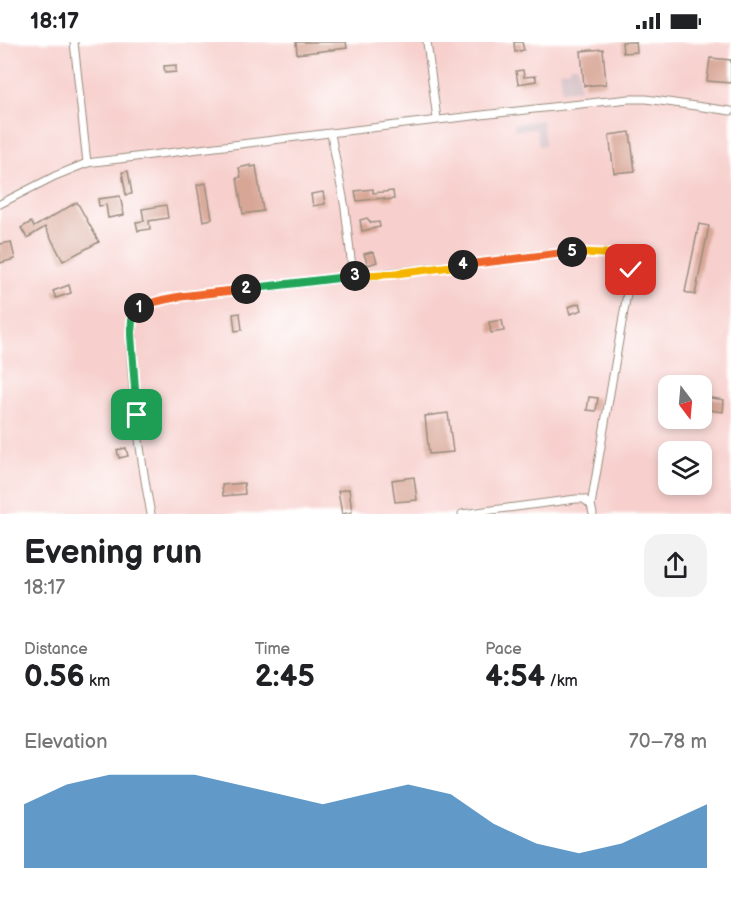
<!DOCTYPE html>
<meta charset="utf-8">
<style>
body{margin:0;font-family:"Balsamiq Sans",sans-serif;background:#f2f2f2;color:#202124;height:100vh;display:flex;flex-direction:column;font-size:22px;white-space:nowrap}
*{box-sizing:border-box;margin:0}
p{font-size:20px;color:#757577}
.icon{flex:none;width:33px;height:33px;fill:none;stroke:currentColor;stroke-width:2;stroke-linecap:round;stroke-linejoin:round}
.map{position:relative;height:472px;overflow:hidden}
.side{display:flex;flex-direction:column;background:#fff;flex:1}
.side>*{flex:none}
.needle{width:39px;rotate:164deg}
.tools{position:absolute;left:658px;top:333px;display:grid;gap:12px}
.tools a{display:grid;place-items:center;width:54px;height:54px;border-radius:12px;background:#fff;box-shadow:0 3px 9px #0003;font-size:30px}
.pin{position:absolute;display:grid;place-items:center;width:51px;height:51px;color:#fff;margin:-26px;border-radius:12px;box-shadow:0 3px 9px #0006}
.km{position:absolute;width:30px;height:30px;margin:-15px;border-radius:50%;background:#222;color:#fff;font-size:16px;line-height:30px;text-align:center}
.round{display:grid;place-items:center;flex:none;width:63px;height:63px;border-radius:18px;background:#f2f2f2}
.overview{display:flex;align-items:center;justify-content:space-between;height:102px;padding:0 24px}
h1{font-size:33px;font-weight:700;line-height:45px}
.metrics{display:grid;grid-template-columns:repeat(3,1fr);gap:9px;height:102px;padding:6px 24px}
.metrics div{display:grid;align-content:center}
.metrics b{font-size:30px;font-weight:700}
.metrics small{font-size:16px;font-weight:400}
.metrics p{font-size:16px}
.chart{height:168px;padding:12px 24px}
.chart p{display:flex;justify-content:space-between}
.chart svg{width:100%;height:108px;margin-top:6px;fill:#1f6fb2;opacity:.7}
.status{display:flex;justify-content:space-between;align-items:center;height:42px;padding:0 30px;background:#fff;direction:ltr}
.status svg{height:16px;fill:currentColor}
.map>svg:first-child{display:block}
.built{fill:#f7d0cd;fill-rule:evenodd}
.industrial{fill:#d2bec3}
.building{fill:#d8a695}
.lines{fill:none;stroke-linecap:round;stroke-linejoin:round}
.minor-casing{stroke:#9a8c7e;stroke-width:9}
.minor{stroke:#fff;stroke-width:7}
.split-1-casing{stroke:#fff;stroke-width:12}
.split-2-casing{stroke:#fff;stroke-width:12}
.split-3-casing{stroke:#fff;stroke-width:12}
.split-4-casing{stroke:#fff;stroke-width:12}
.split-5-casing{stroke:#fff;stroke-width:12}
.split-6-casing{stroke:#fff;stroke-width:12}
.split-1{stroke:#22a559;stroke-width:8}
.split-2{stroke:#f0652b;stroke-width:8}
.split-3{stroke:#22a559;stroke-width:8}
.split-4{stroke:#f5b400;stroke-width:8}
.split-5{stroke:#f0652b;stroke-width:8}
.split-6{stroke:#f5b400;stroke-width:8}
</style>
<div class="status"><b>18:17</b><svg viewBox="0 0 49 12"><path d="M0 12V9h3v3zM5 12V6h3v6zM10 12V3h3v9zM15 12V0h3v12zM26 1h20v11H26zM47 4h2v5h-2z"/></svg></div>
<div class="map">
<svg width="731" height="472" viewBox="0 0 731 472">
<rect width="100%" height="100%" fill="#fff"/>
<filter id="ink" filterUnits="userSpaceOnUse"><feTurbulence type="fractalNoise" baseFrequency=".0167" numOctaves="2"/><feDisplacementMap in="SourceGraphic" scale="12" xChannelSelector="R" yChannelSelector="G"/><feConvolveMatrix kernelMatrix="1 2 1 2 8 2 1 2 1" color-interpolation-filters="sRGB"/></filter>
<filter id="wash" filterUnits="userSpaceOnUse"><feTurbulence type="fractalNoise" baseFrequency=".008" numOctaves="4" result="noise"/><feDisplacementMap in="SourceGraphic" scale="24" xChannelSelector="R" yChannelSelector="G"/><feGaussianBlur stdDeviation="1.35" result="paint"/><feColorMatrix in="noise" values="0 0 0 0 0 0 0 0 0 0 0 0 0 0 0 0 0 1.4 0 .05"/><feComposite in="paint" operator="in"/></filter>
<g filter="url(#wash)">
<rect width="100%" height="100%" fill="#faeddf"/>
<path class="built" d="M 0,0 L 731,0 L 731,472 L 0,472 ZM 669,344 L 702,344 L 702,376 L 669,376 ZM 669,410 L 702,410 L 702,442 L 669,442 Z"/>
<g class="industrial">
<polygon points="569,24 578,24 580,47 562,49 560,29 570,28"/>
<polygon points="542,78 545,103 539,104 536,87 514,88 514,82"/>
</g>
<g id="blocks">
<g class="building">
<polygon points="296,0 346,0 347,6 297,12"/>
<polygon points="514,0 522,0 524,8 515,10"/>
<polygon points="622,0 636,0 637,10 623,11"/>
<polygon points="603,7 606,42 584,44 581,9"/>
<polygon points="710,16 731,18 731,41 707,39"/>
<polygon points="176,23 176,30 165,31 164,24"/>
<polygon points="523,28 524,35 536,34 536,39 518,42 516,29"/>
<polygon points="630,90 635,129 614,131 609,93"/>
<polygon points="251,123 251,125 256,124 263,169 243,172 237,136 241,135 239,126"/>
<polygon points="128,129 132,152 126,153 122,130"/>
<polygon points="206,141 212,177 203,179 197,143"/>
<polygon points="373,147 373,151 393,149 394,157 384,158 384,156 357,159 355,149"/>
<polygon points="323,150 325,162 313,164 311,152"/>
<polygon points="120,154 124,173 108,176 106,163 99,164 98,157"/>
<polygon points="77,160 99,200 63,219 45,185 27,196 21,186 31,180 34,185"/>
<polygon points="166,163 168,176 149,179 150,187 138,189 136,180 144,179 142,167"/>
<polygon points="367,176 371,181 379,180 380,185 362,189 360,178"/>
<polygon points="699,182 709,184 695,253 685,250"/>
<polygon points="11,200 15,217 0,221 0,202"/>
<polygon points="371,210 374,211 377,220 368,223 364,212"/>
<polygon points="69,243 71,251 56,256 53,249"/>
<polygon points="580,261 582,268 570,272 568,265"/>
<polygon points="240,271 242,288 235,289 233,272"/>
<polygon points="502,278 504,289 491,291 489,280"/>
<polygon points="589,355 598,356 596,369 587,368"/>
<polygon points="705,355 724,358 723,370 703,367"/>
<polygon points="448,371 453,410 429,412 425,374"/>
<polygon points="126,406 128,414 119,416 117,408"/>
<polygon points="414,435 417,458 395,460 392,438"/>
<polygon points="244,441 245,452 223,454 222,443"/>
<polygon points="349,447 352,470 342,472 338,449"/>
</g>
</g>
</g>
<g filter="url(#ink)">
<use href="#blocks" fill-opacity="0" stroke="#9a8c7e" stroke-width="1.5"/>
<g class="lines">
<g class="minor-casing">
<g id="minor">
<polyline points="74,0 87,121"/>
<polyline points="427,0 437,77"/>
<polyline points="331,92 345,166 353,234"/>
<path d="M 0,162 L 55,134 L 87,121 C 267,99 448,75 629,57 L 646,57 L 731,69"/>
<path d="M 151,472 C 145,441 119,286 137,267 C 146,259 162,258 172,256 L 570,210 L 613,212 L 627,217 L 631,228 L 591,463"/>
<polyline points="462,472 576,457 584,457 591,463 593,472"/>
</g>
</g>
<use href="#minor" class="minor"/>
</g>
</g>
<g class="lines" filter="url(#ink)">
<g class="split-1-casing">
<polyline id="split-1" points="137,373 131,293 132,278 139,266"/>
</g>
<g class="split-2-casing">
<path id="split-2" d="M 139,266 C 164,253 217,251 246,247"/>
</g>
<g class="split-3-casing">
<polyline id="split-3" points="246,247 355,234"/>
</g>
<g class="split-4-casing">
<polyline id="split-4" points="355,234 392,232 463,223"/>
</g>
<g class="split-5-casing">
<polyline id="split-5" points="463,223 572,210"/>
</g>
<g class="split-6-casing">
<polyline id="split-6" points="572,210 613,212 627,217 631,228"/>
</g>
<use href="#split-1" class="split-1"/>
<use href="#split-2" class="split-2"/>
<use href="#split-3" class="split-3"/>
<use href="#split-4" class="split-4"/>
<use href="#split-5" class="split-5"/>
<use href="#split-6" class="split-6"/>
</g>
</svg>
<div class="tools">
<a><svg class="needle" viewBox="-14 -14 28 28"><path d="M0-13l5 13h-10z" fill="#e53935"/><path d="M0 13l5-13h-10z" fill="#757577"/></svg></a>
<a><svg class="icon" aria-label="layers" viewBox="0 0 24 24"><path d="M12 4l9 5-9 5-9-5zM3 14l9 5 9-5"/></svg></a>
</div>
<div class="pin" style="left:137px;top:373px;background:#1e9e55"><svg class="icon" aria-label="arrive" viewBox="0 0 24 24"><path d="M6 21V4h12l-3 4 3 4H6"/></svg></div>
<div class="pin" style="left:631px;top:228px;background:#d93025"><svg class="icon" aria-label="check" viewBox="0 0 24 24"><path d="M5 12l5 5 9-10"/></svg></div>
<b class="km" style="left:139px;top:266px">1</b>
<b class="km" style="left:246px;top:247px">2</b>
<b class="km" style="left:355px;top:234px">3</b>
<b class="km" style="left:463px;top:223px">4</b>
<b class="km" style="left:572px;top:210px">5</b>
</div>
<section class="side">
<div class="overview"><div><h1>Evening run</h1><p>18:17</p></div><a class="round"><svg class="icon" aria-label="share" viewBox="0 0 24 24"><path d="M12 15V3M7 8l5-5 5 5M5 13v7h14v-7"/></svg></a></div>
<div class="metrics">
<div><p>Distance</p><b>0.56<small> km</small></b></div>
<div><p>Time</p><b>2:45</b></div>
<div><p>Pace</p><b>4:54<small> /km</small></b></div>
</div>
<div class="chart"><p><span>Elevation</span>70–78 m</p>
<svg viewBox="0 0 160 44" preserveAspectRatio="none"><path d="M0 44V18L10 10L20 6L30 6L40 6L50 10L60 14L70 18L80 14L90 10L100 14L110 26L120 34L130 38L140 34L150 26L160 18V44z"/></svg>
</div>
</section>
